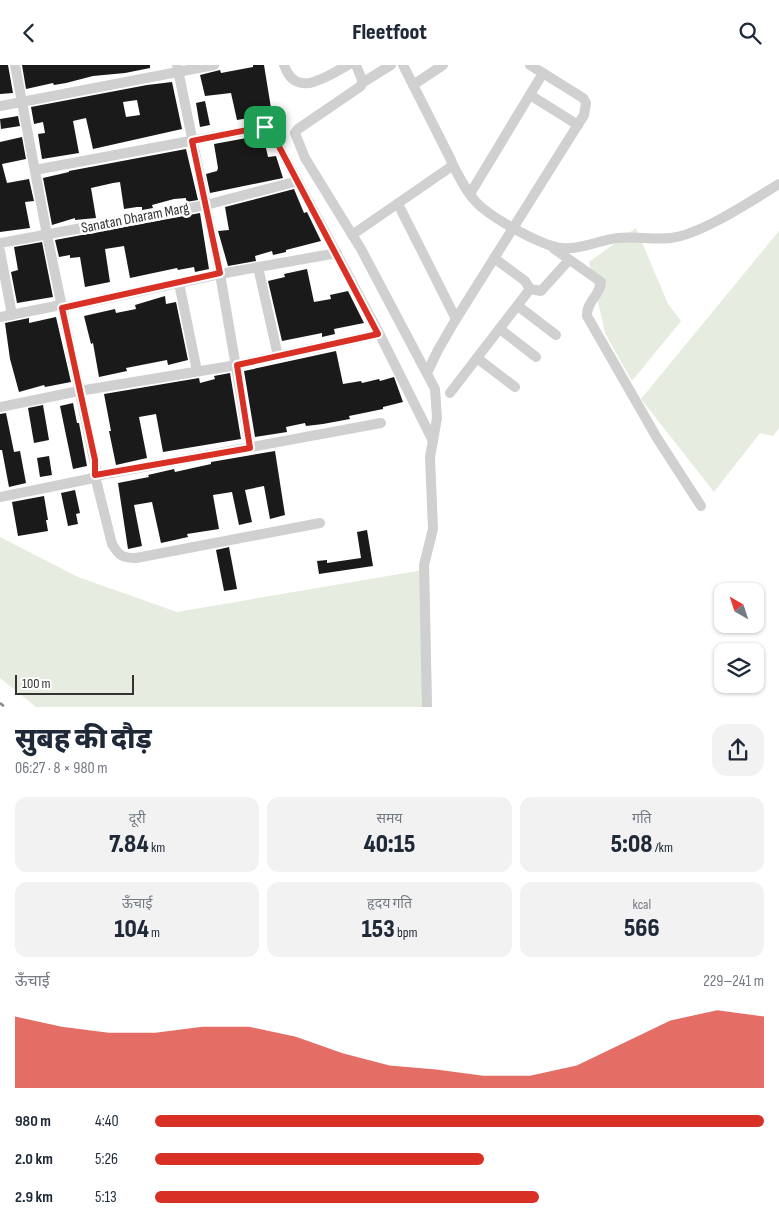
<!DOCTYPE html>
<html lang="hi">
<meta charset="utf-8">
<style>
body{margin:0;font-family:"Sofia Sans Condensed","Noto Sans Devanagari",sans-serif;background:#f2f2f3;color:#1f2937;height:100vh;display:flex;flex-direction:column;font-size:19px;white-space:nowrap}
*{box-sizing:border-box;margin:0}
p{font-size:16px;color:#747a83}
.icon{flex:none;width:28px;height:28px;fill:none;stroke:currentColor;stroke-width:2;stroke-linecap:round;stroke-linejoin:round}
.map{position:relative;height:642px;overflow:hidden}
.side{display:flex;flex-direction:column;background:#fff;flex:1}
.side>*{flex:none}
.needle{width:32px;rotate:321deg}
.tools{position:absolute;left:714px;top:518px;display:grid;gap:10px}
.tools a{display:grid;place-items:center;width:50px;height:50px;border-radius:10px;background:#fff;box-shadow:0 1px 4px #0004;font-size:25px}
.scale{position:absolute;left:15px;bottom:12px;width:119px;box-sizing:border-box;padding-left:5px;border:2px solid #333;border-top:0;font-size:14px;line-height:18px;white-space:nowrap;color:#333;-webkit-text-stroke:4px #fff;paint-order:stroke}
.pin{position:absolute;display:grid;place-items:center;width:42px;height:42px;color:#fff;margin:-21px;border-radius:10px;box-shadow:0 2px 8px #0006}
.round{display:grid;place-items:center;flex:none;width:52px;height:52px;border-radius:15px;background:#f2f2f3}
.head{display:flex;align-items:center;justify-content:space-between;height:85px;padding:0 15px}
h1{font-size:28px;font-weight:800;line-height:38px}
.stats{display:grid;grid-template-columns:repeat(3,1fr);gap:8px;height:85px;padding:5px 15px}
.stats div{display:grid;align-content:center;border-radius:12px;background:#f2f2f3;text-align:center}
.stats b{font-size:25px;font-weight:800}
.stats small{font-size:14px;font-weight:400}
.stats p{font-size:14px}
.chart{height:140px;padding:10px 15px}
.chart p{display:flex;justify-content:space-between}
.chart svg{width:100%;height:90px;margin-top:5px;fill:#d93025;opacity:.7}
ul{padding:0 15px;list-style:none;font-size:16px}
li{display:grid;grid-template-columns:80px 60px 1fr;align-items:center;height:38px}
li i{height:12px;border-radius:6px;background:#d93025}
header{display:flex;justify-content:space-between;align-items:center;height:65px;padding:0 15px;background:#fff;font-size:22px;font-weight:800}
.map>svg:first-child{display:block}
.green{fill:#e6ecdf}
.building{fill:#1a1a1a;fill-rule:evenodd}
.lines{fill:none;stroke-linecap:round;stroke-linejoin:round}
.minor{stroke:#d0d0d0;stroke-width:10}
.rail{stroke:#888;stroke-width:2.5;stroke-dasharray:5 4;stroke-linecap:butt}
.route-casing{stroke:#fff;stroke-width:10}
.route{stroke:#d93025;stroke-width:6}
.labels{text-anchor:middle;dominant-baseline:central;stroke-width:5;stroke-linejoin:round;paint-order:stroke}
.street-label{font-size:15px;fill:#333;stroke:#fff}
</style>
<header><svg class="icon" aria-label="back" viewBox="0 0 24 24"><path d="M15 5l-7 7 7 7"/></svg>Fleetfoot<svg class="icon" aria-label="search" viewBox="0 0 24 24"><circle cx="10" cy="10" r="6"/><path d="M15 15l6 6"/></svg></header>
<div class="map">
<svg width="779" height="643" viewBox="0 0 779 643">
<rect width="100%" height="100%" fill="#fff"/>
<g class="green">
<polygon points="636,163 668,239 681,256 632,316 605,268 589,197"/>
<polygon points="779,166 779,363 773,371 760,368 714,427 641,334"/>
<polygon points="0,472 78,512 177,547 429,504 432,642 36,642 0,613"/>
</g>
<g class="building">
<polygon points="0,0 8,0 13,28 0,29"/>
<polygon points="22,0 150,0 150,3 125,8 93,11 66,18 54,20 53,18 26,24"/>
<polygon points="253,0 264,0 272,49 237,55 231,28 205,31 200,10 220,5 221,8 253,2"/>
<path d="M 172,17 L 182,64 L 93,84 L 86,53 L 73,56 L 79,88 L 42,94 L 38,69 L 45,68 L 43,57 L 34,59 L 31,42 L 147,20 ZM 137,35 L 140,50 L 126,52 L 123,37 Z"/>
<polygon points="205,36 210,60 200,62 196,38"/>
<polygon points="18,51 20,61 1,64 0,54"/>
<polygon points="263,70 268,92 276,91 283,113 210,128 206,109 217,106 218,103 214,79"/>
<polygon points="22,72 26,94 2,99 7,118 29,114 34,136 25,137 30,163 0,167 0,77"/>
<polygon points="186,84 198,135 186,137 186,133 174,134 152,140 153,143 142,145 142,142 137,142 124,144 120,117 113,118 91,123 96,153 75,155 75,153 52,160 43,113 69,107 69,106"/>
<polygon points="294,124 304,148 307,147 321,176 286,185 286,187 273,190 272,186 255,191 256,196 228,201 218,166 229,165 225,142"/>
<polygon points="200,148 209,204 195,207 194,202 178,205 177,203 130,213 124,181 105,184 110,217 85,222 80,192 70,193 70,190 59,192 55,175"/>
<polygon points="42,177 53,232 17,238 11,207 18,205 14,182"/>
<polygon points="307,204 314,237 331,234 330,230 348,226 364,258 334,264 335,269 322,272 322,268 282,276 268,216 285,212 284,209"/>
<polygon points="165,231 166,239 176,237 188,295 168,300 167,295 126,303 127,306 99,312 93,278 91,279 84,251 115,244 116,248 136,244 135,240"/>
<polygon points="56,252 71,317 45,322 44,320 19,327 10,294 5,258 29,253 29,258"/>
<polygon points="336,286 343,319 361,316 362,318 379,314 380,316 394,312 403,337 383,342 383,344 349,351 350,354 323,359 306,361 305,358 286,362 287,367 255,372 244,306"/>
<polygon points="230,308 241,374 163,387 156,349 139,352 147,393 116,400 109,366 111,366 104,329 199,313 200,318 215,314 214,311"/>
<polygon points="73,338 77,358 79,358 87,401 73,404 60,341"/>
<polygon points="43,340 49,375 34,378 28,343"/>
<polygon points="6,348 14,387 20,386 26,418 9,422 2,385 0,385 0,349"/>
<polygon points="275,386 285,450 270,454 264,421 245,425 252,457 239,460 232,427 213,430 219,464 187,469 188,472 161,478 152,437 134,440 142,481 128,484 118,418 149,412 148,410 174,404 175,407 211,399 211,397"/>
<polygon points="49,391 52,410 40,412 37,393"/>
<polygon points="75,425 80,448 76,449 78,459 68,461 61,428"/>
<polygon points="44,431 48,455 46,455 48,466 18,471 12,437"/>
<polygon points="367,465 373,501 319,509 317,496 327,495 327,498 361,493 357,467"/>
<polygon points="229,482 237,524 224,526 216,485"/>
</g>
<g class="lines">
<g class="minor">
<polyline points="177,0 220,209 250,383"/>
<path d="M 284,0 C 296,35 327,11 348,0"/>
<polyline points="356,0 362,15 361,21 298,64 295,68 305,93 361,184 435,324 437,353 430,392 433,464 424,500 427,643"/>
<polyline points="362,18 391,0"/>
<polyline points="413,20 443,0"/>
<polyline points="530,30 578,60"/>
<polyline points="0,41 214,0"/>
<path d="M 452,98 C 459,112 466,126 476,137 C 490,152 541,181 562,183 C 581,185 599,175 618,173 C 635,171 653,175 671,173 C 702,169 751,136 779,119"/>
<polyline points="35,105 265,62 274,72 378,266 433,376"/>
<polyline points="470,129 543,8"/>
<polyline points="398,139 456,254"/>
<polyline points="352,170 452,101 451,95 403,0"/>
<polyline points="0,178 206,140 298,116"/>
<path d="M 553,183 L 601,217 C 601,229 586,237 587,251 L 657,373 L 701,441"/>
<polyline points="0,186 12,250"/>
<polyline points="258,202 278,291"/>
<polyline points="179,218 197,306"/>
<polyline points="530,224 541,226 569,195"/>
<polyline points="518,241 556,270"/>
<polyline points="62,243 220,209 337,188"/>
<polyline points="0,252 61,240"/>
<polyline points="500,264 536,292"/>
<polyline points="477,293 515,322"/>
<polyline points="427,308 438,285 456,254 584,50 586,38 583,33 530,0"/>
<polyline points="450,328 530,224 525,216 494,193"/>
<polyline points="0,342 79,326 237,300 378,269"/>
<polyline points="0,432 89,414 95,411 96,404 47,170 15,0"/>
<path d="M 320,458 L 136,493 C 123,493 119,491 112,479 L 95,411 L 381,358"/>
</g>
<polyline class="rail" points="0,638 6,643"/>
</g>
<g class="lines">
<g class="route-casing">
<polygon id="route" points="262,62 268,64 274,72 378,269 237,300 250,383 95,410 95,395 62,243 220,208 192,76"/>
</g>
<use href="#route" class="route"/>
</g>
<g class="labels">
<g class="street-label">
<text transform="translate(135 153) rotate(-11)">Sanatan Dharam Marg</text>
</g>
</g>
</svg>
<div class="tools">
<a><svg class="needle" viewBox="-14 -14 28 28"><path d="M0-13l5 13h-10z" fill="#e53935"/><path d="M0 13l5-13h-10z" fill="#747a83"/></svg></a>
<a><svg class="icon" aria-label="layers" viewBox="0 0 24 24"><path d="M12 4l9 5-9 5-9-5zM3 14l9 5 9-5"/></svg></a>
</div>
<div class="scale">100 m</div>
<div class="pin" style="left:265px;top:62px;background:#1e9e55"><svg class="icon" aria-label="arrive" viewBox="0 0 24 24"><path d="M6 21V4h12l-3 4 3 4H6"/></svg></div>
</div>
<section class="side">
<div class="head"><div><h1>सुबह की दौड़</h1><p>06:27 · 8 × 980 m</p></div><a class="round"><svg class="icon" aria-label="share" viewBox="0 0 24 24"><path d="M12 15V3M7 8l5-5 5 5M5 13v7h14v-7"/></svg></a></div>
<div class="stats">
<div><p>दूरी</p><b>7.84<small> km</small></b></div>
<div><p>समय</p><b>40:15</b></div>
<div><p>गति</p><b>5:08<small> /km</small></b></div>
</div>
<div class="stats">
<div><p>ऊँचाई</p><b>104<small> m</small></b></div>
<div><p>हृदय गति</p><b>153<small> bpm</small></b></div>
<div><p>kcal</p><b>566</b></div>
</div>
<div class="chart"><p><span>ऊँचाई</span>229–241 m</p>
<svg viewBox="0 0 160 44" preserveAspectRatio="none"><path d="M0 44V9L10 14L20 17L30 17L40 14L50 14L60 19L70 27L80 33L90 35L100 38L110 38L120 33L130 22L140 11L150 6L160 9V44z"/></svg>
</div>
<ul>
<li><b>980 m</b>4:40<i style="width:100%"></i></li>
<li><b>2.0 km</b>5:26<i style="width:54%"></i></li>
<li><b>2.9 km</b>5:13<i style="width:63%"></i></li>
</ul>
</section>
